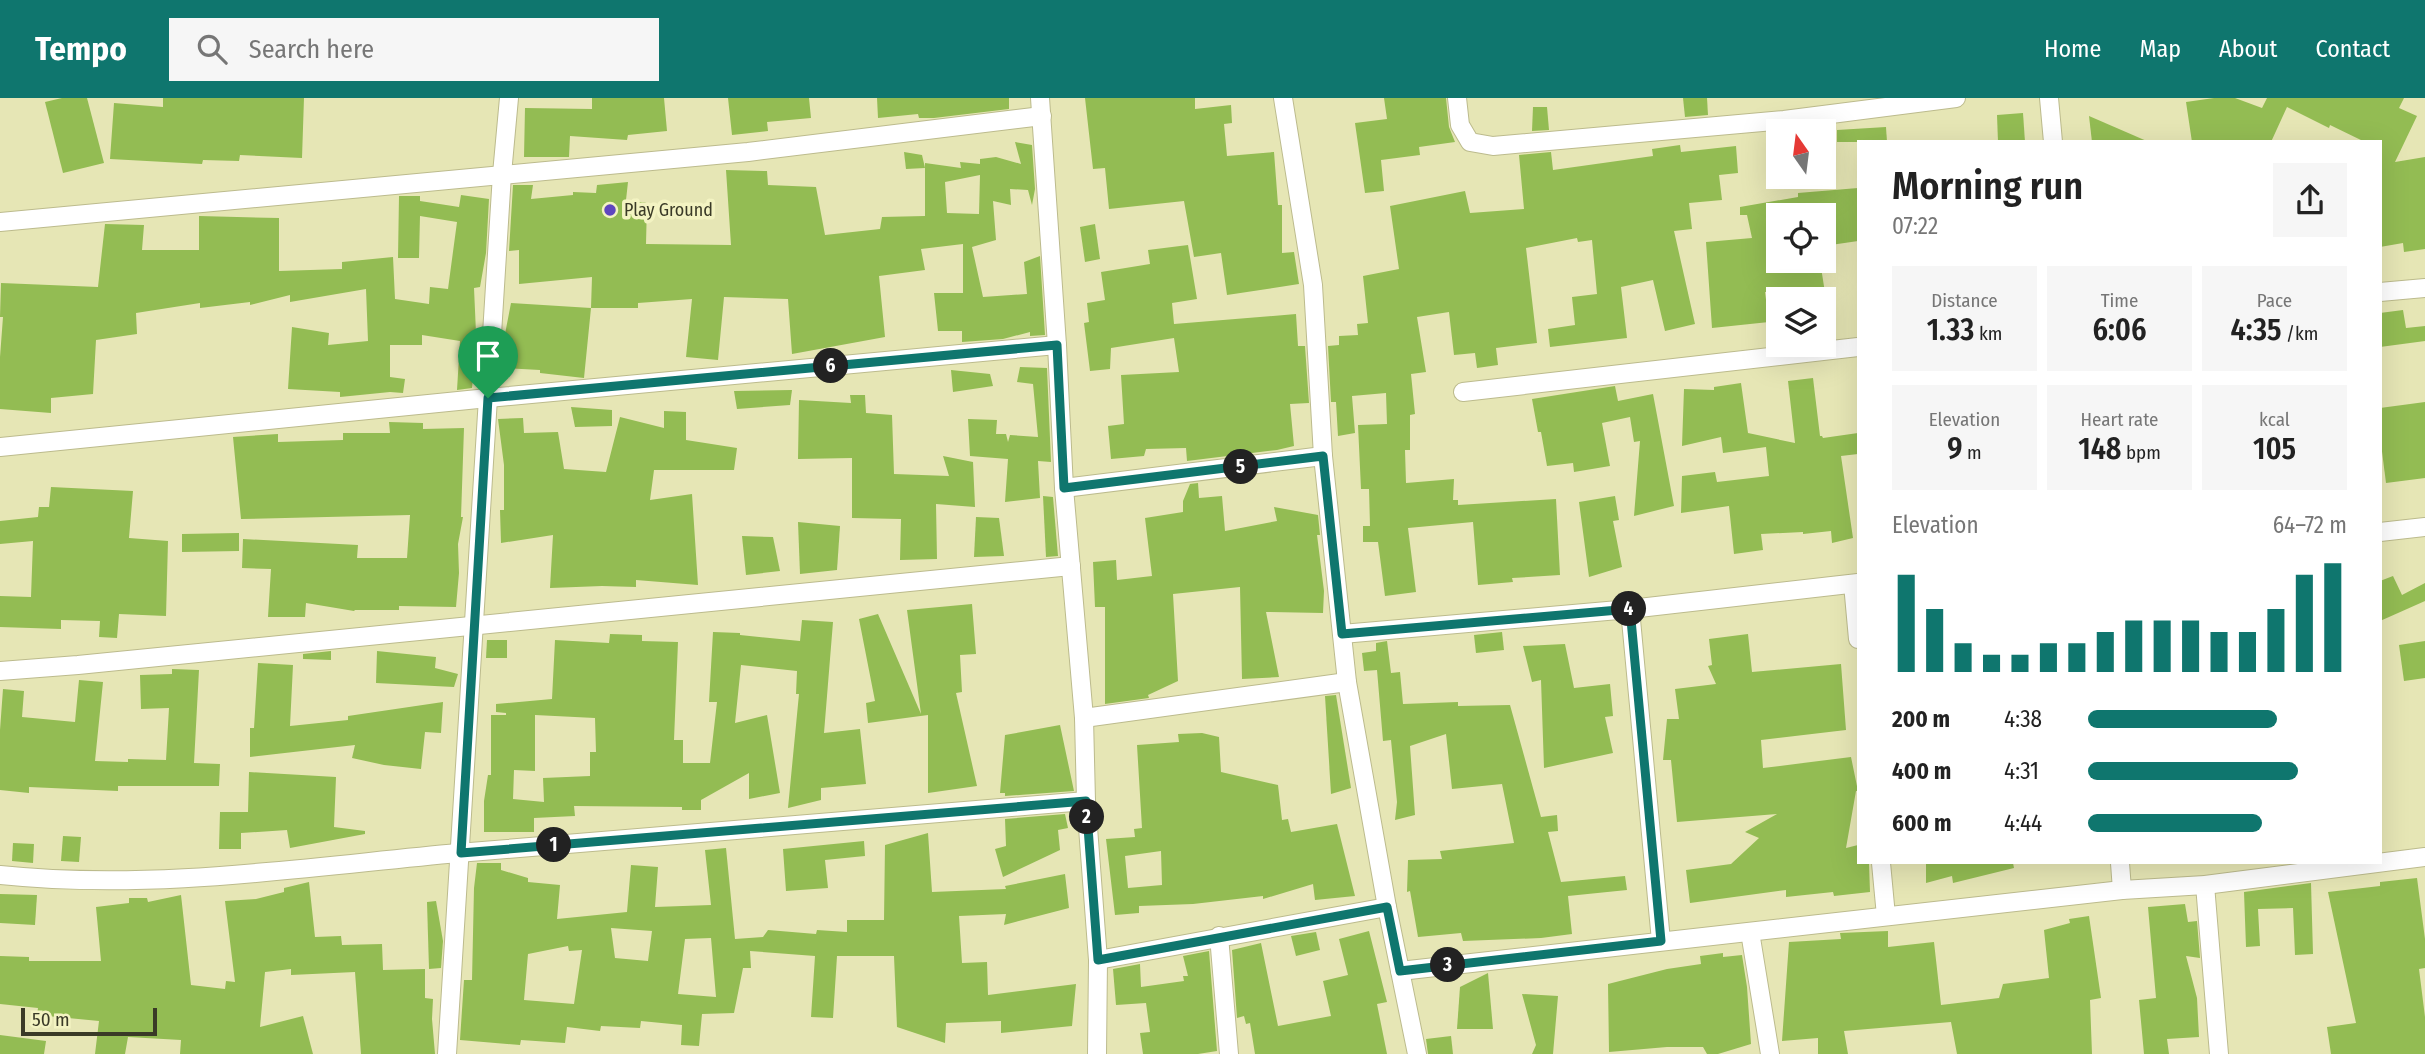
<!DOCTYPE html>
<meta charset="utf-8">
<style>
body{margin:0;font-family:"Fira Sans Condensed",sans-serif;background:#f6f6f6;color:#222;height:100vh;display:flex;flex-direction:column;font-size:26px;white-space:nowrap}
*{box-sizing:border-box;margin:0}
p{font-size:23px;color:#767676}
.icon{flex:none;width:38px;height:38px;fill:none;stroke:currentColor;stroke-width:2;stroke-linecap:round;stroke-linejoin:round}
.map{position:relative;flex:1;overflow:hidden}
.details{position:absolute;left:1857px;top:42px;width:525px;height:724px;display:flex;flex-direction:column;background:#fff;border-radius:0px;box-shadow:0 7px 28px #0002}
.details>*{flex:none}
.needle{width:46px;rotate:346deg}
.fabs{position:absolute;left:1766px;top:21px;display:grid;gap:14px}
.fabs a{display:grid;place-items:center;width:70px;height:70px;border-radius:0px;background:#fff;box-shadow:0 7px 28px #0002;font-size:35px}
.scale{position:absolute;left:21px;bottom:18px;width:136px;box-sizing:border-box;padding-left:7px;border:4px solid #3a3a27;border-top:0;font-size:19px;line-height:24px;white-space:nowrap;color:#3a3a27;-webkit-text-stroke:5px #f3f3c2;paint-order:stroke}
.pin{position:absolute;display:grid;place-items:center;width:60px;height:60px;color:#fff;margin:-72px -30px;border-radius:50% 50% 50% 0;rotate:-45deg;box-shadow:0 0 7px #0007}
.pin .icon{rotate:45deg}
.km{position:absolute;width:35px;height:35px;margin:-18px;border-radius:50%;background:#222;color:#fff;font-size:19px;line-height:35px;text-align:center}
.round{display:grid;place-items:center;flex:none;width:74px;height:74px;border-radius:0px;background:#f6f6f6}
.summary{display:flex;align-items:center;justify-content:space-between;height:119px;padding:0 35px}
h1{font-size:38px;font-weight:600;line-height:52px}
.metrics{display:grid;grid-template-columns:repeat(3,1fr);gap:10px;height:119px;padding:7px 35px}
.metrics div{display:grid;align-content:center;border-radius:0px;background:#f6f6f6;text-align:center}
.metrics b{font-size:30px;font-weight:600}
.metrics small{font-size:19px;font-weight:400}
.metrics p{font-size:19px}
.chart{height:196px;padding:14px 35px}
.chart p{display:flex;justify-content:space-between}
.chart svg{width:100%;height:126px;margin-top:7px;stroke:#0f766e;stroke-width:6}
ul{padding:0 35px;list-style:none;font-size:23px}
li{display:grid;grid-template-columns:112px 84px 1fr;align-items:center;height:52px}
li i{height:18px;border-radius:9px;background:#0f766e}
header{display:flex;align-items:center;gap:42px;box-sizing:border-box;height:98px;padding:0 35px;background:#0f766e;color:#fff}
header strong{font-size:33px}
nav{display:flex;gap:38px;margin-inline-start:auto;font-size:24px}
.search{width:490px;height:63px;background:#f6f6f6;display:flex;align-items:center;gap:18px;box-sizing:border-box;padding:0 24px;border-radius:0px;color:#767676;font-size:26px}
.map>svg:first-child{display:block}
.building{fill:#93bc53;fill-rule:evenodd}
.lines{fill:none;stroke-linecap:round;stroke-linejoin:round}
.minor-casing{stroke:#bcbb8d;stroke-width:20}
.minor{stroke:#fff;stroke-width:18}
.route-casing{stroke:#fff;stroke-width:14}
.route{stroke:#0f766e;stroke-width:9}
.poi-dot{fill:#5f46be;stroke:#f3f3c2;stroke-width:2.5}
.labels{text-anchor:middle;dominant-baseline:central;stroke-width:7;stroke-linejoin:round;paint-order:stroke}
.poi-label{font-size:18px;fill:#3a3a27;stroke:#f3f3c2;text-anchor:start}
</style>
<header>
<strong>Tempo</strong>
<div class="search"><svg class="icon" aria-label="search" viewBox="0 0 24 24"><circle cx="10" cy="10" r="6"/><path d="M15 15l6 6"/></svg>Search here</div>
<nav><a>Home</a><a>Map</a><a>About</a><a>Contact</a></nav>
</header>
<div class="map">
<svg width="2425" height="956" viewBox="0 0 2425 956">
<rect width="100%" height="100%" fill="#e6e6b5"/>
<g class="building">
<polygon points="62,0 87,0 104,65 63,75 45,4"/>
<polygon points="163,0 304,0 302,60 240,57 239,63 203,62 202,66 110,61 114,5 163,9"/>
<polygon points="592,0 664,0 667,33 628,37 627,42 570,38 569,59 524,59 525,10 592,11"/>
<polygon points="728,0 809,0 811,20 767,24 768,33 732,37"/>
<polygon points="877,0 1009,0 1009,11 934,20 919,20 918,16 878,20"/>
<polygon points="1085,0 1195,0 1195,11 1231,7 1232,25 1224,26 1227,58 1274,54 1278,107 1282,107 1282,155 1294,154 1299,186 1227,197 1221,155 1194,159 1184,103 1109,111 1105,70 1093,71"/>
<polygon points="1384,0 1446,0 1449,29 1455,44 1419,49 1420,57 1381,62 1384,93 1365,95 1355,25 1387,21"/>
<polygon points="1683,0 1707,0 1708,17 1685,19"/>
<polygon points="2214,0 2235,0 2262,10 2267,0 2404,0 2399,10 2417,18 2395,64 2425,59 2425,151 2404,154 2403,145 2380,149 2380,44 2365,44 2330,27 2329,30 2287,9 2271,44 2192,44 2186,4"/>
<polygon points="1533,9 1547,9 1549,32 1532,33"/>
<polygon points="2023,15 2025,44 1998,44 1997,17"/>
<polygon points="2089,18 2149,44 2092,44"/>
<polygon points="1886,29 1887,44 1837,44 1837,32"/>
<path d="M 1015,44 L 1032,47 L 1035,91 L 1032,107 L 1028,92 L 1010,91 L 1011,107 L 993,103 L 996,142 L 972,149 L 983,199 L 1027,196 L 1024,164 L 1040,158 L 1045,237 L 1030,238 L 1030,234 L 1003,241 L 962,244 L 962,233 L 938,233 L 934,195 L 963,195 L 963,146 L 921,151 L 925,172 L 879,178 L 885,239 L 792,256 L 788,201 L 724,199 L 718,262 L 686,259 L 692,201 L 638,205 L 638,210 L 591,210 L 592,179 L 519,186 L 519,152 L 509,153 L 513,87 L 533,87 L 531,101 L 573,97 L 573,94 L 596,95 L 597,87 L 628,84 L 626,102 L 647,105 L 646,146 L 731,147 L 726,72 L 767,73 L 768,87 L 816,89 L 825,137 L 880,131 L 882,119 L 925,118 L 925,65 L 961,70 L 960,64 L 980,66 L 980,61 L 996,59 L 1021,66 ZM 980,77 L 979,116 L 947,115 L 945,84 Z"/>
<polygon points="1680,47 1681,54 1736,48 1738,75 1719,77 1722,102 1689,105 1692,131 1674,133 1695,226 1665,233 1653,182 1621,189 1627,240 1550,249 1548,231 1575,227 1572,199 1597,196 1592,142 1578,144 1577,140 1526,150 1537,245 1496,250 1498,267 1477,270 1475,255 1454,257 1449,214 1417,219 1426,274 1411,276 1415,316 1410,317 1410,352 1405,352 1406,385 1454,381 1453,402 1458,402 1458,407 1556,401 1560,477 1512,480 1513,484 1478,487 1473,424 1408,430 1416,494 1385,498 1378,444 1363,444 1363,428 1370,428 1369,391 1361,391 1358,327 1387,326 1386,295 1352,298 1355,335 1338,338 1336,304 1331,304 1328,248 1339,247 1339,238 1358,237 1357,226 1368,225 1363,178 1399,171 1390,108 1465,93 1470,115 1524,111 1519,57 1551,54 1553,72 1653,58 1652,51"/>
<polygon points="904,54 922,57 925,70 906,71"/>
<polygon points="1858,90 1858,143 1824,148 1824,117 1778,117 1778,163 1820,163 1826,201 1805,201 1803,192 1765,194 1769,224 1712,230 1706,144 1752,140 1747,117 1740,117 1740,109 1798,99 1798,95"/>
<polygon points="461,97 489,101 486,155 480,189 474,190 478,280 473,280 472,290 457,292 460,243 422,237 422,247 390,247 390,279 405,281 403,295 390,294 340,299 340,294 288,291 292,229 329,235 328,247 368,243 366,191 290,204 290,197 250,207 250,204 200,210 200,205 136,215 137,236 96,242 93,296 51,300 51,315 0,311 0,259 3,219 0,219 1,185 98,189 105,126 144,127 142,152 199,152 199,118 279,120 279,173 342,171 342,164 393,159 395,201 429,206 430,189 448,191 457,124 420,118 419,160 398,160 399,98 420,98 420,103 459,109"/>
<polygon points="1095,126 1100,161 1085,164 1080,129"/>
<polygon points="1188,147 1197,201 1172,205 1174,226 1296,216 1298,248 1305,248 1309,305 1290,306 1294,348 1277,352 1187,363 1186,350 1146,351 1144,358 1111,361 1108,328 1124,326 1121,277 1179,274 1174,240 1111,250 1110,271 1090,273 1084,225 1089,224 1087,205 1105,202 1101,174 1150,166 1148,152"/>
<polygon points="511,205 591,210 584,280 540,275 540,272 501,270 503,236 505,236"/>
<polygon points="2403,212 2406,230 2425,228 2425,243 2380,249 2380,215"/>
<polygon points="1020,269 1047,270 1051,364 1038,363 1040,400 1005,404 1008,361 970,358 968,321 997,322 996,336 1006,336 1008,344 1010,337 1038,339 1033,286 1017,284"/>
<polygon points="951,272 990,276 993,288 953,294"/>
<polygon points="1813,280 1820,338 1822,338 1823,340 1858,335 1858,356 1841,358 1853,440 1832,445 1831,433 1803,436 1803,434 1761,436 1763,452 1734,456 1729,408 1681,415 1682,378 1715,374 1717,384 1769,378 1766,349 1723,355 1721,339 1682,348 1684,291 1714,292 1714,289 1741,285 1748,335 1795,345 1788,283"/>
<polygon points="1615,288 1618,303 1653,296 1674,408 1634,418 1640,343 1634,344 1630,319 1602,325 1610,368 1574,374 1573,365 1547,368 1541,334 1538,334 1532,301"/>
<polygon points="792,292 790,307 737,311 734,293"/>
<polygon points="850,297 865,297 866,315 892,317 894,376 949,378 943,358 973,364 975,409 936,406 937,461 900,462 901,421 852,420 852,360 798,361 799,302 851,305"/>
<polygon points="2425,304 2425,380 2386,385 2380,338 2380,310"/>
<polygon points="571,309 612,312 612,328 575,329"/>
<polygon points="664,313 686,314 686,342 737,350 734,372 654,372 650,402 692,396 698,487 636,482 636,489 602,488 550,490 553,437 501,445 500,412 504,412 504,367 498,321 523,320 524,335 558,334 564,371 606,374 620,319 664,330"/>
<polygon points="389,324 423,325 423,331 464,330 461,419 463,419 458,446 459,475 456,509 399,508 399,512 355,512 354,513 306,505 305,519 268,519 271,471 242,470 243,441 358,447 357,460 407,460 410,417 241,421 233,339 278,336 278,344 343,342 343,335 390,335"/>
<polygon points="1198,385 1199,400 1222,398 1225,433 1277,423 1274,409 1318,417 1320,437 1317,437 1324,493 1323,515 1266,514 1279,579 1242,581 1240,489 1173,496 1178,583 1148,597 1149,600 1105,606 1105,509 1095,509 1093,464 1116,462 1117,482 1152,478 1145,420 1183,414 1183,403 1190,386"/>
<polygon points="51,389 133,393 129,440 168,443 166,518 119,516 117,540 99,539 100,523 61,522 61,531 0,529 0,498 31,499 33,443 0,446 0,423 38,419 39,409 49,409"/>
<polygon points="1043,398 1053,399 1058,458 1046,459"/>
<polygon points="1615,398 1619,422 1613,423 1622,469 1589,479 1579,404"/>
<polygon points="976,419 999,420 1004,458 974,459"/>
<polygon points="798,424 840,428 837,472 800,476"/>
<polygon points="239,435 239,453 182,454 182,436"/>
<polygon points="742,438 773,439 780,473 746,477"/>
<polygon points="2393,478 2402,497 2425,485 2425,503 2380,523 2380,483"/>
<polygon points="972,506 976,556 960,557 962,594 956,595 977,688 928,695 928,617 868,625 866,605 875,603 859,521 878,516 921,616 907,512"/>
<path d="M 802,522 L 833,524 L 824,635 L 860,631 L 866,686 L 821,690 L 821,702 L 788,710 L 799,596 L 796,596 L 797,573 L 741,567 L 735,625 L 767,617 L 780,695 L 749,701 L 749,675 L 701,702 L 701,712 L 682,712 L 682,709 L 574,708 L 575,718 L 534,720 L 534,734 L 484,734 L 484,703 L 488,677 L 491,677 L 491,617 L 506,617 L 506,615 L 496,614 L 496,606 L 552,601 L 555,542 L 609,545 L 610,536 L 642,537 L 642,543 L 678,544 L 674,642 L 683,642 L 683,665 L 710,665 L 717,604 L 709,604 L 713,534 L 740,535 L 740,537 L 800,543 ZM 535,617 L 595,620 L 596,654 L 590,654 L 590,678 L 543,680 L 544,704 L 513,701 L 514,672 L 535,673 Z"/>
<polygon points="1502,534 1504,552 1476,555 1474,537"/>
<polygon points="1748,536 1752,574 1841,566 1846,632 1761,642 1763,670 1851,659 1858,693 1856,693 1846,750 1858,747 1858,765 1869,765 1870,794 1834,798 1833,794 1786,799 1786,792 1690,805 1686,772 1731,766 1759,740 1745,734 1777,716 1677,724 1671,662 1663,662 1667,621 1679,621 1675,591 1716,586 1708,568 1712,567 1709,541"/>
<polygon points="487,542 507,542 507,560 486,560"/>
<polygon points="1387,543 1391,575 1400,574 1403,606 1458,604 1458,608 1510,607 1541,719 1557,717 1558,733 1548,734 1561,784 1625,778 1627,792 1568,798 1572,836 1541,840 1463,843 1461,835 1418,839 1410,793 1407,794 1408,762 1442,761 1440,753 1514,745 1502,686 1452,691 1446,636 1410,648 1415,717 1395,722 1397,704 1391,642 1383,643 1377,572 1364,573 1362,555 1376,553 1376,545"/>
<polygon points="2425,543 2425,580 2404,583 2399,547"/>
<polygon points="1565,546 1574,590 1610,586 1613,618 1605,619 1613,655 1544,670 1541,582 1532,584 1523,548"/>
<polygon points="331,553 331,562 303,561 303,556"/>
<polygon points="377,553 436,559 435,570 458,576 454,589 376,585"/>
<polygon points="258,565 293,567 290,628 348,622 348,618 443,604 441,635 425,634 421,671 384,667 352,660 355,647 250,659 250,630 254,630"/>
<polygon points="172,571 199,572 194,665 220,666 219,688 118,688 118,693 29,689 29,695 0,692 0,632 3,591 24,593 22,619 75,624 79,582 103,584 95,663 128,664 128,661 166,662 169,610 141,611 140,577 172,576"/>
<polygon points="1336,597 1351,690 1331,696 1325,598"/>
<polygon points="1060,627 1074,693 1005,698 1005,695 1000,695 1005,637"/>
<path d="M 1202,635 L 1219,639 L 1221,674 L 1278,687 L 1282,722 L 1288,721 L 1291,734 L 1337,726 L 1355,798 L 1315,802 L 1313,786 L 1263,801 L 1263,798 L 1193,806 L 1139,808 L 1139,815 L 1115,817 L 1106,741 L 1135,739 L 1134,731 L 1142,730 L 1137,647 L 1179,644 L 1178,636 ZM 1161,753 L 1162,787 L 1128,790 L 1125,758 Z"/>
<polygon points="249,674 336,679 334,729 365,733 365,736 290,750 287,732 241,735 241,751 219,751 220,714 248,714"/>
<polygon points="1065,716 1068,730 1058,732 1060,752 1003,779 995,751 1006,748 1005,721"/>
<path d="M 928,735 L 932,794 L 1006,791 L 1005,788 L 1065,776 L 1069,810 L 1004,827 L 1006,816 L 959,818 L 962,865 L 987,864 L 988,897 L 1076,886 L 1072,928 L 1001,935 L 1001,923 L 946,925 L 945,945 L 897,929 L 894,858 L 837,858 L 833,920 L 811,919 L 815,858 L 750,853 L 751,870 L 743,870 L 734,915 L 702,916 L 699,948 L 681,947 L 682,927 L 641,923 L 640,930 L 601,928 L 600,933 L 567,929 L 565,945 L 521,942 L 520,947 L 460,942 L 464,882 L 472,882 L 474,790 L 477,765 L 501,765 L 501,772 L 528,780 L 528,784 L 560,787 L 557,821 L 627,814 L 631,767 L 658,769 L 655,809 L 711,807 L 705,752 L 726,750 L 735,841 L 763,839 L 768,832 L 816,836 L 817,832 L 847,834 L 847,822 L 884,822 L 885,747 ZM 611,830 L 652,833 L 648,863 L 615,860 ZM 711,840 L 716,899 L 678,896 L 685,841 ZM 568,848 L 569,853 L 582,852 L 574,906 L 524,902 L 528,856 Z"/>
<polygon points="63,738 81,739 79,764 61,763"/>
<polygon points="864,743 865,758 825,762 828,790 786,793 783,751"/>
<polygon points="13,745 34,746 33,765 12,763"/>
<polygon points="1926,765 2013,765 2014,770 1953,785 1952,778 1926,785"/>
<polygon points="2417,780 2425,841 2425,870 2419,871 2425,919 2425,956 2331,956 2327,929 2356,925 2328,794 2380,788 2380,784"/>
<polygon points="309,784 315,839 341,838 342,847 382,846 383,872 425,871 425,900 433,901 432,921 435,956 361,956 355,874 291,877 291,871 265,874 260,929 303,918 313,956 180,956 181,942 128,939 125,956 95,956 99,923 37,917 38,910 0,906 0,858 29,859 29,863 101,863 96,809 129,805 129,800 147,800 148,804 181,797 191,887 225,891 226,883 235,884 225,803 256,801 284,794 284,790"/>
<polygon points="2311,785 2313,856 2295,857 2293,810 2258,811 2260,848 2246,849 2244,794"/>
<polygon points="0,796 37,797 35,827 0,825"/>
<polygon points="436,803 443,843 441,870 429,871 427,804"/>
<polygon points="2185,806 2188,824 2197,823 2200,860 2186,858 2197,900 2199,939 2167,941 2169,956 2144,956 2139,902 2156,900 2148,809"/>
<polygon points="2089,818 2101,900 2090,902 2092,956 1957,956 1951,924 1844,933 1848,956 1818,956 1818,940 1782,943 1789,844 1841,841 1840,835 1888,833 1888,849 1934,844 1941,907 1999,900 2003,886 2049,880 2044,832 2070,825 2069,821"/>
<polygon points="1369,833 1387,904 1377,906 1387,956 1255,956 1250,925 1246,926 1244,918 1237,920 1232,852 1261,845 1278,928 1331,918 1323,883 1348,877 1339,841"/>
<polygon points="1316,834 1320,852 1296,858 1291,838"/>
<polygon points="1209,853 1217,953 1198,956 1143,956 1140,935 1150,934 1146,905 1116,907 1113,871 1140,866 1141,889 1184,883 1183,878 1188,878 1183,858"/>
<polygon points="1723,855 1723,859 1742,857 1747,889 1751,946 1718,956 1707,956 1703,949 1667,949 1609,954 1608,886 1667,871 1701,866 1700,858"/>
<polygon points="1488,875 1493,931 1457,931 1460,889"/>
<polygon points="1522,896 1558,898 1553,956 1532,956 1536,947"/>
<polygon points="0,937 46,943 44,956 0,956"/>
<polygon points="1451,938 1453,956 1428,956 1426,941"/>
</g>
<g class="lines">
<g class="minor-casing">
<g id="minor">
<polyline points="1040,0 1057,247 1064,390 1084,620 1086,703 1098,862 1097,956"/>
<polyline points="1283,0 1313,187 1323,358 1347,584 1387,809 1417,956"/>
<polyline points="1457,0 1460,27 1470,44 1493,48 1784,22 1956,0"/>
<polyline points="2049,0 2053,44"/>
<polyline points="0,124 748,54 1042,18"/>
<polyline points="2380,194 2425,190"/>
<polyline points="1463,294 1858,249"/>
<polyline points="0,349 488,300 1057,247"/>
<polyline points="1064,390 1323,358"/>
<polyline points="2380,434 2425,429"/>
<polyline points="1853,486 1858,541"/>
<polyline points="1630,511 1661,843"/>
<polyline points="1342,536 1630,511 1858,485"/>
<polyline points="0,573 78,567 1071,468"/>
<polyline points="1084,620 1347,584"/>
<polyline points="1881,765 1886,818"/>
<polyline points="2120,765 2122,792"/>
<path d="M 0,777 C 153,793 306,769 458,755 C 668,736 877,720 1086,703"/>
<polyline points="2205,787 2219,956"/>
<polyline points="1750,834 1770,956"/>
<polyline points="1219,838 1229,956"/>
<polyline points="1098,862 1387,809"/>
<polyline points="1400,873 2122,792 2205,787 2425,759"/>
<polyline points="447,956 502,76 509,0"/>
</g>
</g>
<use href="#minor" class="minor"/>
</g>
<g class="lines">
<g class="route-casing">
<polygon id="route" points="1057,247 1064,390 1323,358 1342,536 1630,511 1661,843 1400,873 1387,809 1098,862 1086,703 461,755 488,300"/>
</g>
<use href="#route" class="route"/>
</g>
<circle class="poi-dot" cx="610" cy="112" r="7"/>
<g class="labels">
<g class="poi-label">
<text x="624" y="112">Play Ground</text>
</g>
</g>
</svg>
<div class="fabs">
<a><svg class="needle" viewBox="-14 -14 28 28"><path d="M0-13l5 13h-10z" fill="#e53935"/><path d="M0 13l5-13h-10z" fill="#767676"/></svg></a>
<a><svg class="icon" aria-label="locate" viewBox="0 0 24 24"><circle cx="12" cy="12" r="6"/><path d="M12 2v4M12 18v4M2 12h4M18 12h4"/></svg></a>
<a><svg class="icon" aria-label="layers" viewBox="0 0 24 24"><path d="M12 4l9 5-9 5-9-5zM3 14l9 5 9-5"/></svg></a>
</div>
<div class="scale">50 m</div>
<div class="pin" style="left:488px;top:300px;background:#1e9e55"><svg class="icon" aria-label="arrive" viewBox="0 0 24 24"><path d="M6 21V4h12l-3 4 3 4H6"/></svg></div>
<b class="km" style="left:554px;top:747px">1</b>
<b class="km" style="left:1087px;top:719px">2</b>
<b class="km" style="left:1448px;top:867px">3</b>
<b class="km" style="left:1629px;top:511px">4</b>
<b class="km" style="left:1241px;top:369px">5</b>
<b class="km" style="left:831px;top:268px">6</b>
<section class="details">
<div class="summary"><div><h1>Morning run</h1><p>07:22</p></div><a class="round"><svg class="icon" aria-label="share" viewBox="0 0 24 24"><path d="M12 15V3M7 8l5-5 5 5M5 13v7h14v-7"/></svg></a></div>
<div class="metrics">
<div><p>Distance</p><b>1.33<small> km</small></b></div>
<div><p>Time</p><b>6:06</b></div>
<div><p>Pace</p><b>4:35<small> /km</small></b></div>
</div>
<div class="metrics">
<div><p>Elevation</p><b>9<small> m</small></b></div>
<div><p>Heart rate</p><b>148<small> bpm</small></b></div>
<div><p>kcal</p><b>105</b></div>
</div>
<div class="chart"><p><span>Elevation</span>64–72 m</p>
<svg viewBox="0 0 160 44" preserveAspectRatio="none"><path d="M5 44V10M15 44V22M25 44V34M35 44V38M45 44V38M55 44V34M65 44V34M75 44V30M85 44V26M95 44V26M105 44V26M115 44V30M125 44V30M135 44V22M145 44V10M155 44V6"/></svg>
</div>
<ul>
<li><b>200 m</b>4:38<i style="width:73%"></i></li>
<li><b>400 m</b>4:31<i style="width:81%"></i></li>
<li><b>600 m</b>4:44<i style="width:67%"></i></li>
</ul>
</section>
</div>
